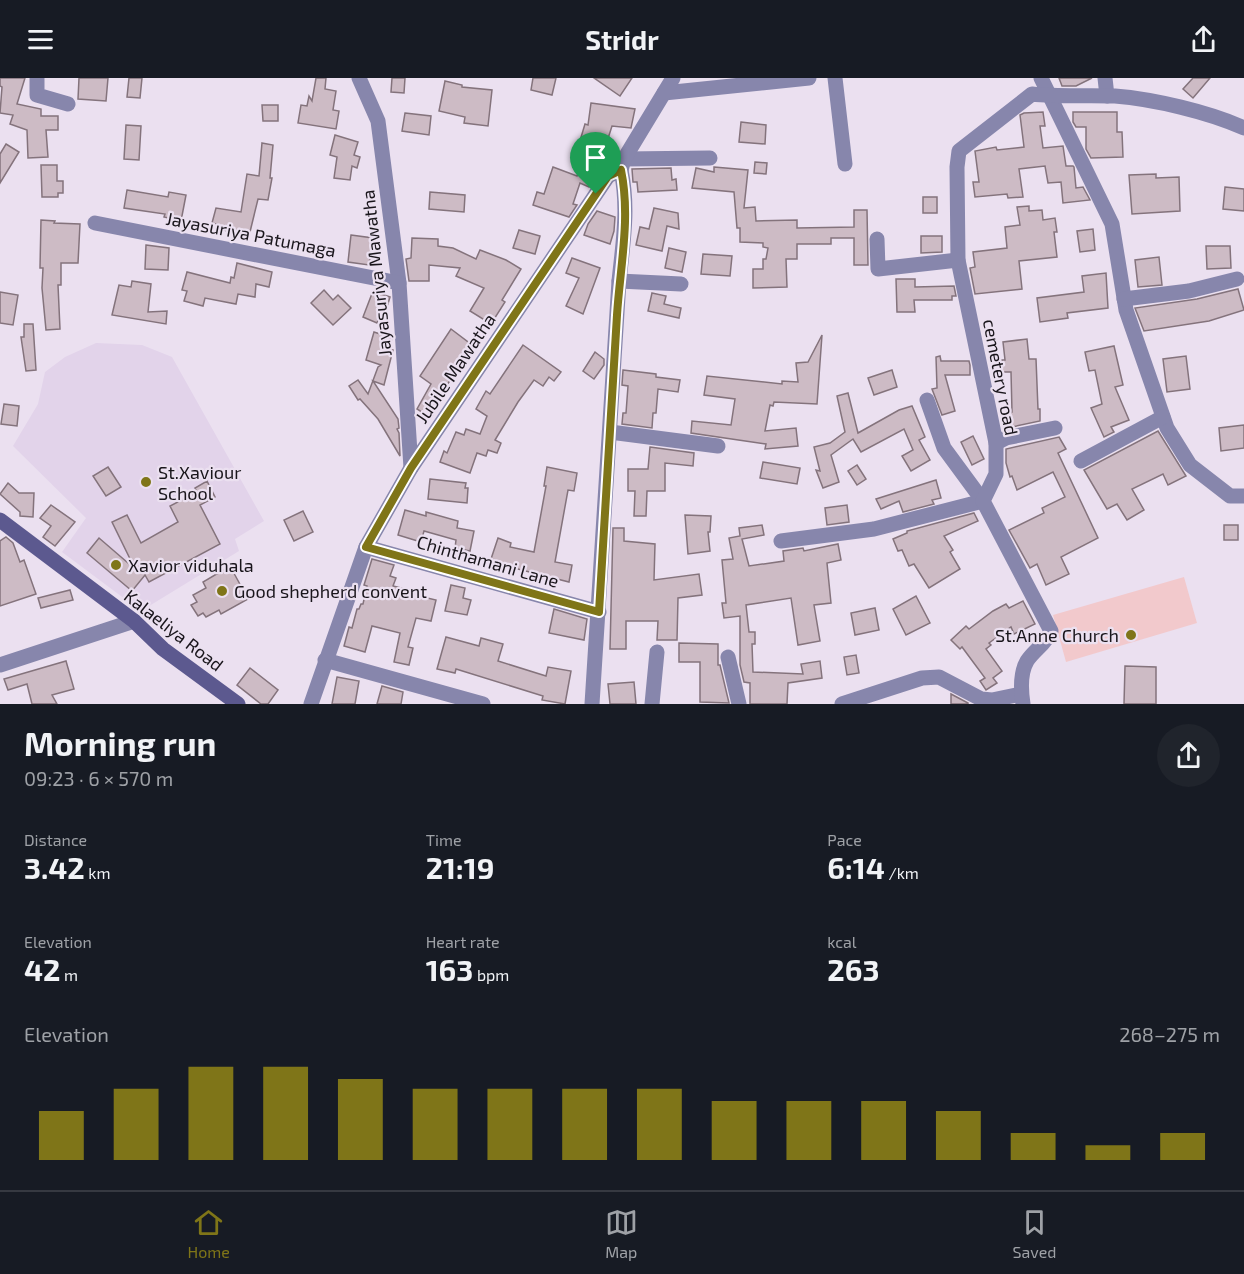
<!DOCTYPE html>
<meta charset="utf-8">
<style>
body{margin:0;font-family:"Exo 2",sans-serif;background:#20242c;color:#f1f3f6;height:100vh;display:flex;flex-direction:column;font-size:22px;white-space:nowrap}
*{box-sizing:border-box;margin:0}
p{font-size:20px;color:#9ea1a6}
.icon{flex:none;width:33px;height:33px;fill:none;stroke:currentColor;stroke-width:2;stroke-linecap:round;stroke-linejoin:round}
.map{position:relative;height:626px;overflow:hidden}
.details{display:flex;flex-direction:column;background:#171b24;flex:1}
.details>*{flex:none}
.pin{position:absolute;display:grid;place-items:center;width:51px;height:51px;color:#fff;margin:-62px -26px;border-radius:50% 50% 50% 0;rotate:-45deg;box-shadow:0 0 6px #0007}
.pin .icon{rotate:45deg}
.round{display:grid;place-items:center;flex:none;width:63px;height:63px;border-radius:32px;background:#20242c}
.head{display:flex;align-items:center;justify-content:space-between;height:102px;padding:0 24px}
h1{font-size:33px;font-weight:700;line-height:45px}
.figures{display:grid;grid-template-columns:repeat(3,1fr);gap:9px;height:102px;padding:6px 24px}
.figures div{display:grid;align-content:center}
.figures b{font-size:30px;font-weight:700}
.figures small{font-size:16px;font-weight:400}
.figures p{font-size:16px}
.chart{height:168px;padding:12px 24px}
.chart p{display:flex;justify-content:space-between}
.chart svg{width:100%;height:108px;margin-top:6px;stroke:#7f7518;stroke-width:6}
header{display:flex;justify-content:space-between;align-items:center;height:78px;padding:0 24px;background:#171b24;font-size:27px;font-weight:700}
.tab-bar{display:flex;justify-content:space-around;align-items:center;height:84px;border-top:2px solid #363941;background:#171b24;font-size:16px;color:#9ea1a6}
.tab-bar a{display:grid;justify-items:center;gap:3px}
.tab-bar .active{color:#7f7518}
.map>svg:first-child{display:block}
.built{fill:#e2d3ea}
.green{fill:#f2c9cc}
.building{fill:#cdbbc5;stroke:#84737c;stroke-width:1.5}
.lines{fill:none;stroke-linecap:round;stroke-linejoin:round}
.street{stroke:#8786ac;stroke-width:15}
.secondary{stroke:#5c598f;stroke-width:15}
.route-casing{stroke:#fff;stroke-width:12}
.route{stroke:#7f7518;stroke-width:8}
.poi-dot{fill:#7f7518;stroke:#ebe0f0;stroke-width:2}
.labels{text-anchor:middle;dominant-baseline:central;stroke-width:4.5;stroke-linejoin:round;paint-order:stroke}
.street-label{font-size:18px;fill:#19151b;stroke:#ebe0f0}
.poi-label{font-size:18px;fill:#19151b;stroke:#ebe0f0;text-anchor:start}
</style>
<header><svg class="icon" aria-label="menu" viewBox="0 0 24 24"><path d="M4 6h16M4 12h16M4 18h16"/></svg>Stridr<svg class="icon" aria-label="share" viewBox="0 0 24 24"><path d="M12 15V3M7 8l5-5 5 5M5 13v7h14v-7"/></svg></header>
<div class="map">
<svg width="1244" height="626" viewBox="0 0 1244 626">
<rect width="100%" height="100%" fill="#ebe0f0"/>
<polygon class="built" points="96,265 142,267 172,279 264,443 235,461 239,473 141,533 62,474 86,440 13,368 38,326 45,294 65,279"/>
<polygon class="green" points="1184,499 1197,545 1066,584 1053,537"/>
<g class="building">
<polygon points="0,0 25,0 17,26 41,31 41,38 58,38 58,52 46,52 48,79 28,80 27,52 10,46 13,37 0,35 2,9 0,8"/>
<polygon points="79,0 108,0 106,23 78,21"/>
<polygon points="129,0 142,0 140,20 127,19"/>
<polygon points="316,0 326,0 325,11 336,13 333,32 339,33 336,51 298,45 301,27 307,28 309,18 312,23"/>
<polygon points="392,0 405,0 404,15 391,14"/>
<polygon points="533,0 556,0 552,17 531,12"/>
<polygon points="594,0 632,0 620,18"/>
<polygon points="1059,0 1092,0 1076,8 1062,8"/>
<polygon points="1193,0 1210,0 1193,20 1183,11"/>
<polygon points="445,3 462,7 462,9 492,12 488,48 464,45 465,39 439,33"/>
<polygon points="591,25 635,31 631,50 612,48 604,73 579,66 585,46 588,47"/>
<polygon points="262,27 278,27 278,43 263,43"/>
<polygon points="1043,34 1045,48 1040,48 1043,70 1063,68 1066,88 1073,88 1074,89 1076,110 1083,109 1090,122 1063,125 1061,104 1048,105 1045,88 1019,91 1023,119 1008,120 1007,116 975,119 973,104 979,104 975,73 996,69 997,72 1024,69 1020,37 1024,35"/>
<polygon points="1073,34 1117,34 1117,54 1122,54 1123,79 1091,80 1086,71 1086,49 1076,49 1073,44"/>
<polygon points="405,35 431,38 429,57 402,53"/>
<polygon points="741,44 766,47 765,66 739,64"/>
<polygon points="126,47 141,48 139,82 124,81"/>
<polygon points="335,57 358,64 354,77 360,79 357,90 352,88 350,102 334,100 337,79 330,77"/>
<polygon points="262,65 273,67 270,100 272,100 268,122 258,121 249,158 219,151 220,147 212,145 216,130 241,134 247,96 259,98"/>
<polygon points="6,66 19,74 0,105 0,76"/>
<polygon points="755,84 767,85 766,96 754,95"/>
<polygon points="41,87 57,87 57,103 63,103 63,115 58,115 58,119 42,119"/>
<polygon points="553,89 577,98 579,92 595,97 589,109 580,105 573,126 577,127 569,139 533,127 537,114 544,116"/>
<polygon points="714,89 748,92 744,130 755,129 756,143 797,142 797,150 854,149 854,132 867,132 868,187 854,187 854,160 831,160 831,166 797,166 797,181 786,181 787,209 753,210 753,191 763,191 763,181 766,181 768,170 763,169 763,165 740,164 740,150 737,150 734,114 692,110 696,90 714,94"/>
<polygon points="671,90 672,102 676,101 677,112 638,114 637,104 633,104 632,91"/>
<polygon points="1156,96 1156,100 1179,99 1180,133 1132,136 1129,97"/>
<polygon points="1225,109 1244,111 1244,133 1223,131"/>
<polygon points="127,112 168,119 169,114 186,117 181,143 164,139 165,136 124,130"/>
<polygon points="430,114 465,117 464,134 429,131"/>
<rect x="923" y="119" width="14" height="16"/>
<polygon points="1029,128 1029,133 1042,132 1043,142 1055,140 1057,154 1054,154 1057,179 1019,183 1022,211 975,216 970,190 975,189 973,174 1007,170 1005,149 1020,147 1017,129"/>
<polygon points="654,130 678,135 679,151 667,148 662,173 636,167 640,149 649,151"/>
<polygon points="597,133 615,139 614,153 610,166 584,157 588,146"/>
<polygon points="41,142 55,143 54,145 80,146 78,185 61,185 61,207 58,207 60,251 46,252 42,210 43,190 40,190"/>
<polygon points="1093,151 1095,172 1080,174 1077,153"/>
<polygon points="519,152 540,158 535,176 513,170"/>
<polygon points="351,157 373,160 369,187 348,184"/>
<polygon points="921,158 942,158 942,174 921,175"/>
<polygon points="412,160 438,161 438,168 453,170 476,181 480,172 506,182 521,191 502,222 505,224 491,246 470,233 484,210 456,198 460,190 429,187 429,203 409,203 406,181 411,180"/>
<polygon points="146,167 169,170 168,192 145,191"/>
<polygon points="1206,168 1230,168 1231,190 1207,191"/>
<polygon points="669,170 686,174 682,194 665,190"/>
<polygon points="703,176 732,178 730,198 701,196"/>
<polygon points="1159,179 1162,207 1138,209 1135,182"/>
<polygon points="572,180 600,190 583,236 566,228 579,200 566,195"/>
<polygon points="237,185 272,194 269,209 256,206 255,219 238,216 236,226 205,220 203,228 184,223 187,213 182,212 187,194 230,205 231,199 234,200"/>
<polygon points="1106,195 1108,230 1067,235 1068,240 1040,244 1037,220 1084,214 1082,198"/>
<polygon points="896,201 915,201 915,209 954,208 956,218 952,218 952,222 914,222 915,234 897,234"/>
<polygon points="132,203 151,206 148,234 167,233 166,246 112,237 119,207 131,209"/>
<polygon points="1238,211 1244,232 1209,243 1144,253 1135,230 1197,221"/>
<polygon points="324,212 333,222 338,217 351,230 333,247 311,225"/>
<polygon points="373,213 390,219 387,229 383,228 377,245 363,239"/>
<polygon points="0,214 18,217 13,247 0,245"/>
<polygon points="652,215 666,218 664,226 681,230 679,240 648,233"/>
<polygon points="24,246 33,246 36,292 26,293 21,259 24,259"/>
<polygon points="451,251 472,267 448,299 451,301 437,322 440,324 431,340 417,331 431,306 420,298"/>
<polygon points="374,254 392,260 389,271 393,272 384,307 373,303 398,341 399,350 397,351 399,355 400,378 378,341 360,321 358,322 349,308 358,302 368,316 378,289 381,287 366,282"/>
<polygon points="822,257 817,326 774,324 773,328 770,327 765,353 796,350 798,368 765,371 766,366 691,355 692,343 731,347 735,321 704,317 707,298 782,306 782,303 798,304 796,285 808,284"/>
<polygon points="1027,261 1029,281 1036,281 1038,331 1040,331 1040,343 1007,350 1007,334 1012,334 1011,294 1002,294 1002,282 1005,282 1003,264"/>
<polygon points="523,267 561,294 554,303 549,299 543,308 534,302 518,324 495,362 501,365 497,375 488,372 486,378 477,375 470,395 440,384 444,373 447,375 456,354 464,357 466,351 480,356 487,338 476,331 486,313 490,316"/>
<polygon points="1114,268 1123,307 1115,309 1129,342 1111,349 1114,354 1104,359 1091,330 1102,326 1095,292 1089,293 1085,274"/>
<polygon points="595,274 604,281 604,287 594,301 583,293"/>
<polygon points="940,278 941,283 969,283 970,287 970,297 945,297 955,333 942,337 932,311 937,310 936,279"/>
<polygon points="1186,278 1190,311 1167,314 1163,281"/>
<polygon points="623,292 656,296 656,299 680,302 678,314 658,311 656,335 653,335 652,350 622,346 623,335 626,335 628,308 622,307"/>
<polygon points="892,292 897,309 874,317 868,300"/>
<polygon points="848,315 858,355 899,332 912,328 925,359 919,362 930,382 911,393 902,378 913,372 904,351 861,374 853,361 831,377 839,404 823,410 816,392 820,393 814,369 830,365 845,354 837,318"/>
<polygon points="4,326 19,328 17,348 1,346"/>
<polygon points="1244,347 1244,370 1221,373 1219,350"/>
<polygon points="1158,353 1186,398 1168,407 1163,396 1132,411 1144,432 1127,442 1117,426 1107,431 1084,392"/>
<polygon points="973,358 984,381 972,387 961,364"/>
<polygon points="1059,359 1066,371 1058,375 1098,460 1061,479 1069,496 1046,507 1037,486 1030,490 1009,452 1044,435 1042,430 1065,419 1053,394 1017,412 1012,398 1010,399 1006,385 1006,371"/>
<polygon points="650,369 694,375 693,388 665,385 665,413 647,413 646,438 634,438 635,413 628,413 628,391 648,391"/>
<polygon points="763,384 800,390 797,406 760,400"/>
<polygon points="857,387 866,401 857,407 848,393"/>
<polygon points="108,389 121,409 106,418 93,398"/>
<polygon points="547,389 577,395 574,413 568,412 555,484 572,487 569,504 490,484 498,460 511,465 510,469 534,474 546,408 544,408"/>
<polygon points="430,401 466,405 465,410 468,410 467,425 428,421"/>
<polygon points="936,402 941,420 932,422 934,426 903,434 899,423 881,431 876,421"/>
<polygon points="207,403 215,419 200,427 220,466 149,504 145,497 132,513 87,475 99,460 135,491 112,444 127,437 141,465 178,444 170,428 197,414 195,410"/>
<polygon points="8,405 19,415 34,415 33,439 20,438 20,434 0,416"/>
<polygon points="51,427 75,444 55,468 43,459 51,448 40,440"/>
<polygon points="847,427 849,444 827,447 825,430"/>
<polygon points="405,432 426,438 426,434 458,443 457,450 474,453 470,473 455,470 456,462 424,453 421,464 398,457"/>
<polygon points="303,433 313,454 294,463 284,442"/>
<polygon points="974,435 978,443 944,458 953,472 950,474 960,491 929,510 914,486 909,488 902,472 898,473 893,461 907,455 907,453"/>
<polygon points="685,437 711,438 710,454 708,454 710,473 688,476"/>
<polygon points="762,447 764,457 742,461 749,488 784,483 783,473 803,470 804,473 838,466 841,482 827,485 831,525 814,527 820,563 798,567 791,520 746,527 749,554 755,554 755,566 752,566 753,594 803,596 801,586 820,583 822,600 788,605 787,626 750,626 750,605 744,604 740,587 740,538 724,540 722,525 726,525 722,482 733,481 729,460 740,458 739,450"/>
<rect x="1224" y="447" width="14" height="15"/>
<polygon points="613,450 624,450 624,463 655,466 654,502 699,496 702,517 678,520 677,562 657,562 658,543 626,543 626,571 610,571"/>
<polygon points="6,459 13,465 20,484 24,482 36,516 0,528 0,463"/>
<polygon points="372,481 394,487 390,498 396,500 393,508 423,515 423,519 436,522 431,543 416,540 408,569 413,570 409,587 394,584 400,555 372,548 365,574 344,568 349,549 352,550 357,531 359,531 361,526 363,526 367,508 364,507"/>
<polygon points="230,488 248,521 221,536 219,532 206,539 203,535 198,538 191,527 197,524 193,517 206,510 203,504"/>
<polygon points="451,507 465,510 463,520 471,522 467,537 445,533"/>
<polygon points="70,512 73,522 41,530 38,520"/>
<polygon points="916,518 930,545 906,557 893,531"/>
<polygon points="1023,523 1035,546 1014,556 1011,549 989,565 991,567 986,571 1002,593 993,600 997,605 986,612 980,603 985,600 962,569 960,571 951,562 966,548 969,551 993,533 1006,526 1009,530"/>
<polygon points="875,530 879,552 855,557 851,535"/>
<polygon points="554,531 587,541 584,562 549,555"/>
<polygon points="446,559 479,568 481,560 503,566 498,583 546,598 548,589 571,593 565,626 542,622 543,618 456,591 455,595 437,591"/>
<polygon points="679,565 718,566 718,587 720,587 729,625 700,624 700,584 679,584"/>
<polygon points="856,577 859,595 847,597 844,579"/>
<polygon points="66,583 74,611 52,617 57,626 32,626 27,606 8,612 4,601"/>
<polygon points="1125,588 1156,589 1156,626 1124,626"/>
<polygon points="250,590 278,612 268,626 261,626 237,607"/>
<polygon points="337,599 359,603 355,626 332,626"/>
<polygon points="634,604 636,626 610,626 608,606"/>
<polygon points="382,608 403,614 401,626 377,626"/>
<polygon points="951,616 968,625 968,626 951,626"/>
</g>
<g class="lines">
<g class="street">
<polyline points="37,0 37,17 68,26"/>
<polyline points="359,0 378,43 399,205 411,390"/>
<polyline points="835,0 845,86"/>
<polyline points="1041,0 1112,146 1126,232 1167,350 1190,387 1230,418 1244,418"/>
<polyline points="1105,0 1107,18"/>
<polyline points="664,15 809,0"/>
<polyline points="624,81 710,80"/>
<polyline points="95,145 399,205"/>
<polyline points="877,161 878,191 958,182"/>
<polyline points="619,203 681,206"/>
<polyline points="1124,221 1189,213 1237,201"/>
<polyline points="610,354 718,368"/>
<polyline points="996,365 1006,360 1055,350"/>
<polyline points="1081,383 1163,339"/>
<polyline points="781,463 874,451 983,423 944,370 927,322"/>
<polyline points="366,469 599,534"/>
<polyline points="728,579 739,626"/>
<polyline points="325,582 483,626"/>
<polyline points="0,587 134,543"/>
<polyline points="311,626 366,469 411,390 596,116 608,98 621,92 624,81 673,0"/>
<path d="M 592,626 L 619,203 C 623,164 629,131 621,92"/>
<polyline points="652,626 657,574"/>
<polyline points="842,626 922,600 939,599 981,621 992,622 1021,616"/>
<path d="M 1023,626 C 1021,613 1020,595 1027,583 C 1034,572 1046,566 1051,553 L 983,423 L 996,396 L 996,365 L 958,182 L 957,89 L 959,73 L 1032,16 C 1059,19 1087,17 1115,18 C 1153,21 1209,34 1244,50"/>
</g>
<polyline class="secondary" points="0,442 134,543 163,571 238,626"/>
</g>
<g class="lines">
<g class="route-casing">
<path id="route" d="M 621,92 C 631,140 620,189 617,237 C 611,336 605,435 599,534 L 366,469 L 411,390 L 596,116 L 608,98 Z"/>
</g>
<use href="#route" class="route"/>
</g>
<g class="poi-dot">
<circle cx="146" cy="404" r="6"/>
<circle cx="116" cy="487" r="6"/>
<circle cx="222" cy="513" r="6"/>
<circle cx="1131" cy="557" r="6"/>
</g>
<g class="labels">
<g class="street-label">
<text transform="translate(251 156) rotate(11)">Jayasuriya Patumaga</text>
<text transform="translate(376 195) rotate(-96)">Jayasuriya Mawatha</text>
<text transform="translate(455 290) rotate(-56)">Jubile Mawatha</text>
<text transform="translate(1001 299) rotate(79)">cemetery road</text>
<text transform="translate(488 483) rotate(16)">Chinthamani Lane</text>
<text transform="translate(174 552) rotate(38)">Kalaeliya Road</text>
</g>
<g class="poi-label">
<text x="158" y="394">St.Xaviour<tspan x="158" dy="21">School</tspan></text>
<text x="128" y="487">Xavior viduhala</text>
<text x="234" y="513">Good shepherd convent</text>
<text x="1119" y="557" text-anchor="end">St.Anne Church</text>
</g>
</g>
</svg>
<div class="pin" style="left:596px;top:116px;background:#1e9e55"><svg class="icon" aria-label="arrive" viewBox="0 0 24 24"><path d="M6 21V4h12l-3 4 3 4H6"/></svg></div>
</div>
<section class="details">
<div class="head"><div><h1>Morning run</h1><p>09:23 · 6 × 570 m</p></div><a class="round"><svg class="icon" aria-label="share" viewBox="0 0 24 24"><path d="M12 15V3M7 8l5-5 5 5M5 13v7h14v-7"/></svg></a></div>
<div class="figures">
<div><p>Distance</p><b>3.42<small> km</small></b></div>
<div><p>Time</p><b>21:19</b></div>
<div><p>Pace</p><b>6:14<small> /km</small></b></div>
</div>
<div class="figures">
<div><p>Elevation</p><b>42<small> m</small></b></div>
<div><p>Heart rate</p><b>163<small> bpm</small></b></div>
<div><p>kcal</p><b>263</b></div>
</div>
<div class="chart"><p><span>Elevation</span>268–275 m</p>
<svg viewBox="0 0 160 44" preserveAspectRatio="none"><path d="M5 44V24M15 44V15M25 44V6M35 44V6M45 44V11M55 44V15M65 44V15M75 44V15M85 44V15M95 44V20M105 44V20M115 44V20M125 44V24M135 44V33M145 44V38M155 44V33"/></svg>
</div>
</section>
<nav class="tab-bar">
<a class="active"><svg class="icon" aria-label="home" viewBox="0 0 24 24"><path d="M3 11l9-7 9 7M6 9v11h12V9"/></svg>Home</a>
<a><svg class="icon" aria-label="map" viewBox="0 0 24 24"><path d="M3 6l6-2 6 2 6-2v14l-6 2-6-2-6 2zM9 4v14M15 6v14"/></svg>Map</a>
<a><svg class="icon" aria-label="saved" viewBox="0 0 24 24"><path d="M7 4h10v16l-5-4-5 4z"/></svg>Saved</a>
</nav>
